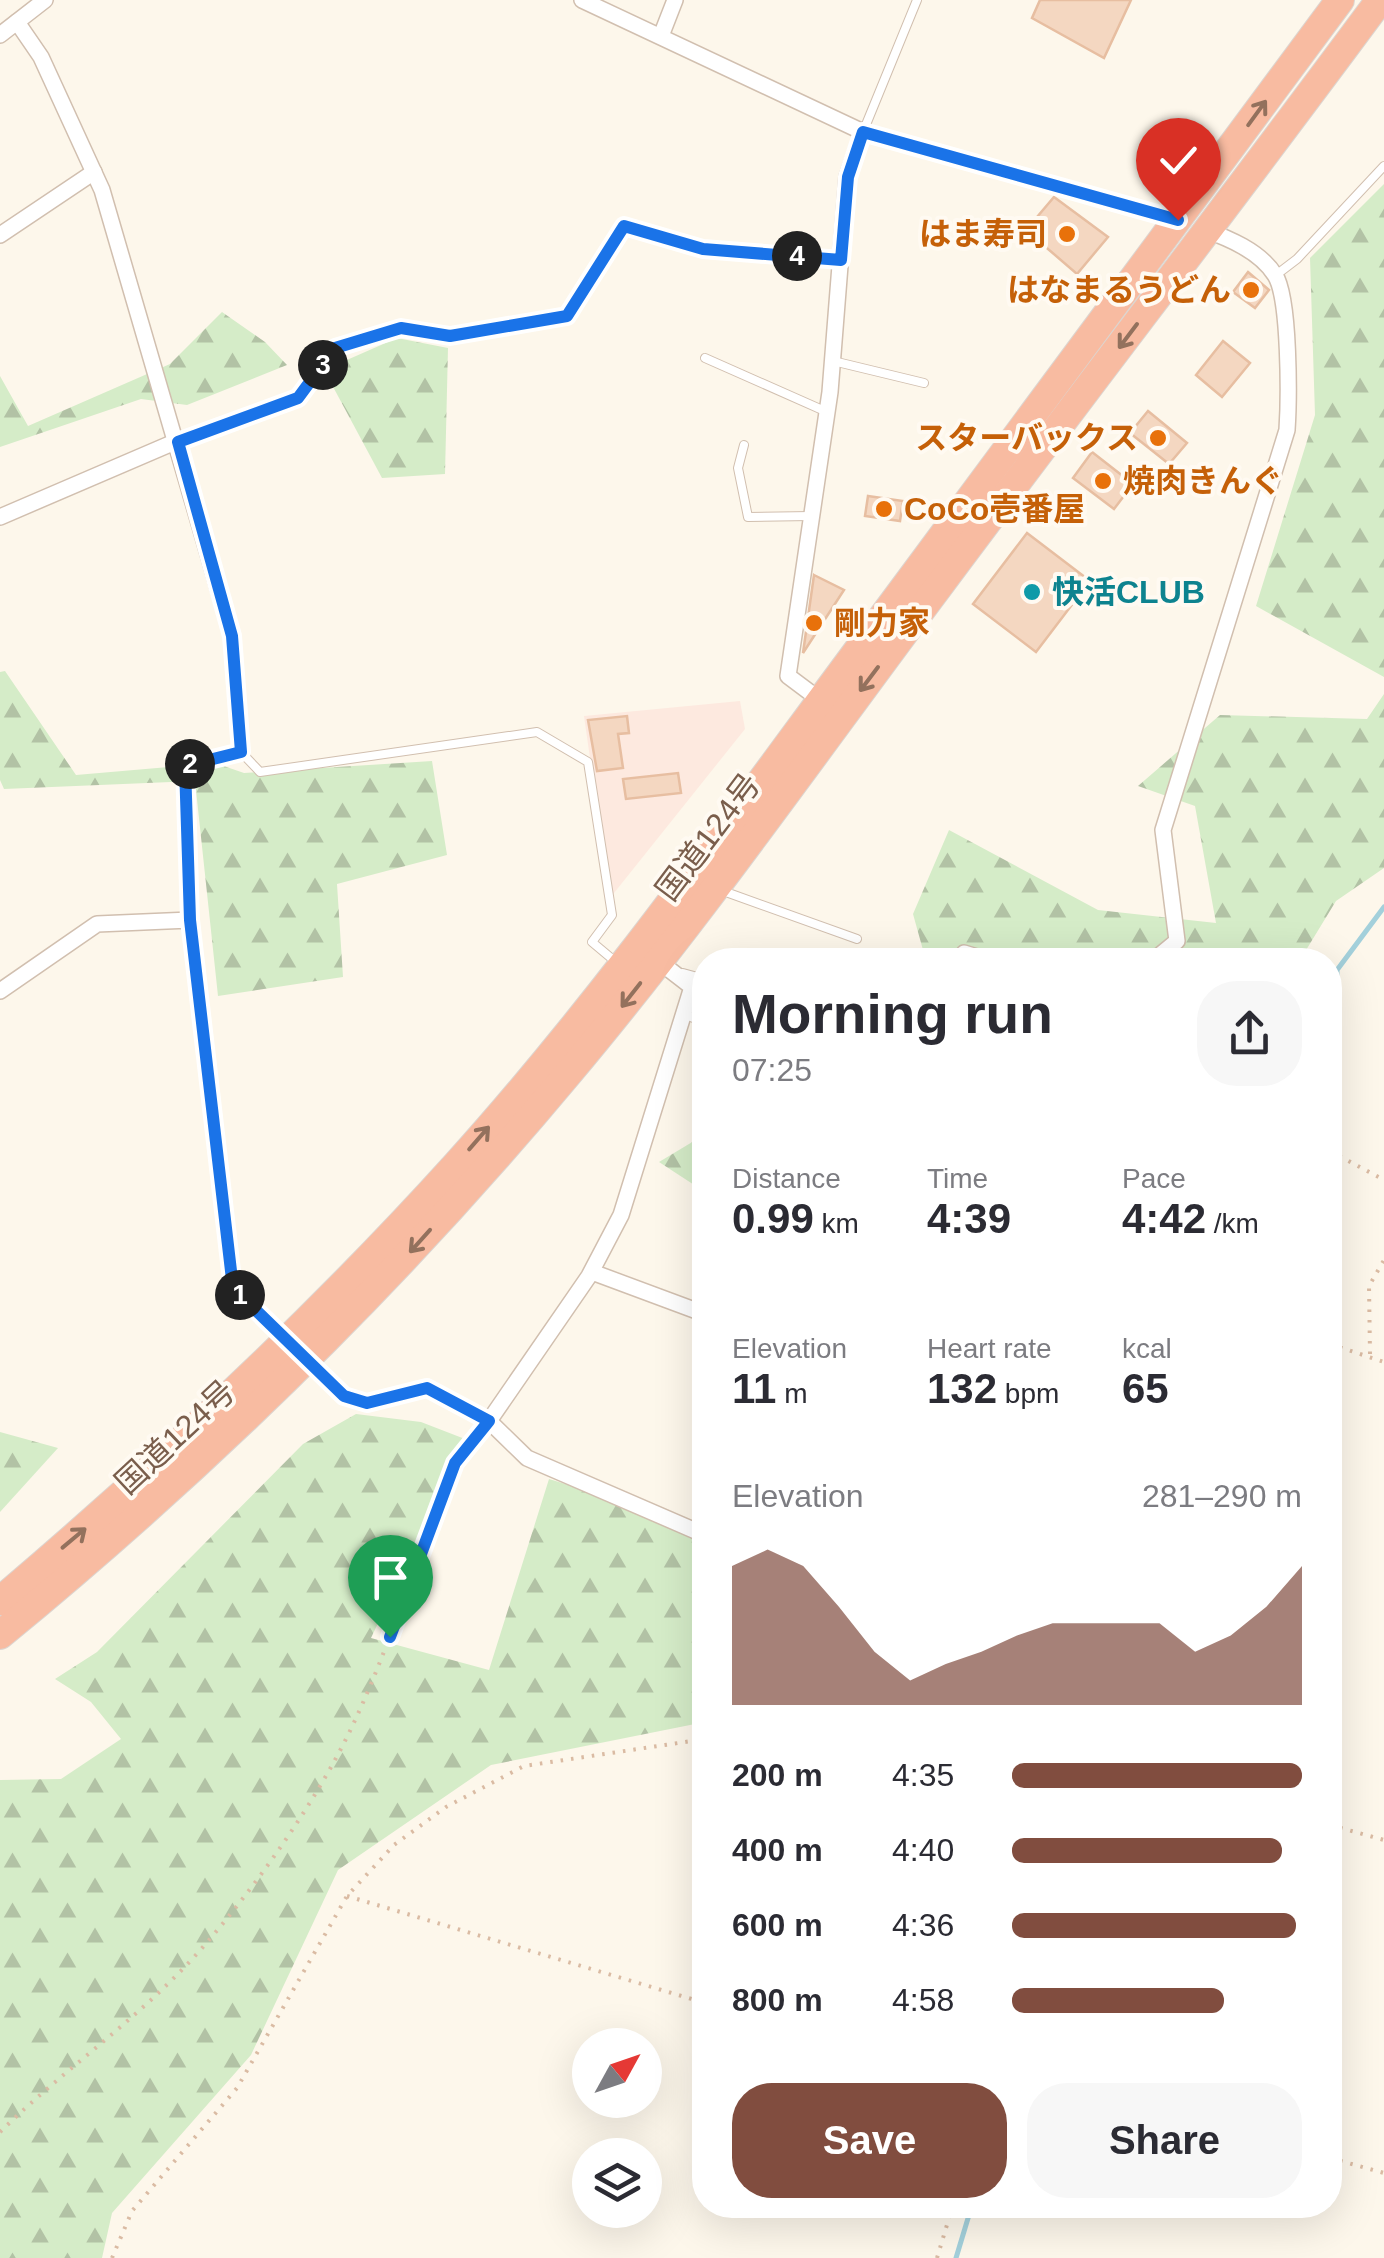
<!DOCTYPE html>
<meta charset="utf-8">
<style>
body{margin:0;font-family:Helvetica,"Noto Sans JP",sans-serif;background:#f7f7f7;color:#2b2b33;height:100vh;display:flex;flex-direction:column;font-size:38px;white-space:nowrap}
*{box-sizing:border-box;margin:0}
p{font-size:32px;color:#7c7c81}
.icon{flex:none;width:55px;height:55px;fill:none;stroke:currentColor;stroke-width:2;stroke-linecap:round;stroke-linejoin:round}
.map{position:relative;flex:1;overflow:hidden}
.drawer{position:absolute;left:692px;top:948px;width:650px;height:1270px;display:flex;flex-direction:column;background:#fff;border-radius:40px;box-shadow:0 10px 40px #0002}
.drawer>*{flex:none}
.needle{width:65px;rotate:50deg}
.fabs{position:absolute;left:572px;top:2028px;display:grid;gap:20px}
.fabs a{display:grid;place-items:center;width:90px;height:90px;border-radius:50%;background:#fff;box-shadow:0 10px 40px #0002;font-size:50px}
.pin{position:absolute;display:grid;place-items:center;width:85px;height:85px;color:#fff;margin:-102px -42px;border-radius:50% 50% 50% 0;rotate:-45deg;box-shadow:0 0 10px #0007}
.pin .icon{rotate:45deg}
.km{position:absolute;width:50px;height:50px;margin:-25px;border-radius:50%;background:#222;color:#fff;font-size:28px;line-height:50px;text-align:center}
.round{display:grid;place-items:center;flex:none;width:105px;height:105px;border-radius:40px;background:#f7f7f7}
.summary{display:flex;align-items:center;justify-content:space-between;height:170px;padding:0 40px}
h1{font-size:55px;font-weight:800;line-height:75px}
.stats{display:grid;grid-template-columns:repeat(3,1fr);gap:15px;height:170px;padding:10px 40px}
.stats div{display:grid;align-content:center}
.stats b{font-size:42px;font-weight:800}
.stats small{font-size:28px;font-weight:400}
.stats p{font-size:28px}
.chart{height:280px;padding:20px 40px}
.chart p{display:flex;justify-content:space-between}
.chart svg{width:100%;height:180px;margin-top:10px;fill:#814d3f;opacity:.7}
.cta{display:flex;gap:20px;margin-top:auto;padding:20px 40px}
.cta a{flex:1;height:115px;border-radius:40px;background:#814d3f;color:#fff;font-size:40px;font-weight:800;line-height:115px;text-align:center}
.cta a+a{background:#f7f7f7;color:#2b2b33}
ul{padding:0 40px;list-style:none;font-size:32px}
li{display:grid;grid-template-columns:160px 120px 1fr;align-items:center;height:75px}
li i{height:25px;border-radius:12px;background:#814d3f}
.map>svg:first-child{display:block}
.commercial{fill:#fde9df}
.forest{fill:url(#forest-firs)}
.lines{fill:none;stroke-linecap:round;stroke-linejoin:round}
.stream{stroke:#a3d0db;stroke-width:5}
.building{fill:#f4d7c1;stroke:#e7bea1;stroke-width:2.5}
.lane-casing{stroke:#d1bfaf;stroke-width:10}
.street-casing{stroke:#d1bfaf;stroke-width:18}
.highway-casing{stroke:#dcd5d0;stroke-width:30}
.path{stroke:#dabba3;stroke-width:4;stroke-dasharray:2.5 8;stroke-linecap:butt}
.lane{stroke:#fff;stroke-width:8}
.street{stroke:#fff;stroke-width:15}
.highway{stroke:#f8bba1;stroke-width:28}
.street-bridge-casing{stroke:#d1bfaf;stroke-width:18;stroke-linecap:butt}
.street-bridge{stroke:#fff;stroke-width:15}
.oneway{stroke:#93715d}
.route-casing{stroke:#fff;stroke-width:20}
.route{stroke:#1a73e8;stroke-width:12}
.food-dot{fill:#e8710a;stroke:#fffaf2;stroke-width:4}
.culture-dot{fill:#0f9aa8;stroke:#fffaf2;stroke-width:4}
.labels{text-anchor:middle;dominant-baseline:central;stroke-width:8;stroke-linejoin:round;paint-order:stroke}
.food-label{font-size:32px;font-weight:bold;fill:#c56008;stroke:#fffaf2;text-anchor:end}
.culture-label{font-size:32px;font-weight:bold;fill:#0d838f;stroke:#fffaf2;text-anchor:start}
.street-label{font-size:32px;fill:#7a5e4c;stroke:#fffaf2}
</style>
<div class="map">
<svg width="1384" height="2258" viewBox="0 0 1384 2258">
<defs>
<pattern id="forest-firs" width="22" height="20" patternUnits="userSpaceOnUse" patternTransform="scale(2.5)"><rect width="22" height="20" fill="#d5ecc8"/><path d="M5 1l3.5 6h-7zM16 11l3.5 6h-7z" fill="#b2c2a5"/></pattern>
</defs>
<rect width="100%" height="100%" fill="#fdf7eb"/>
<polygon class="commercial" points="740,701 745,729 610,898 584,716"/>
<g class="forest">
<polygon points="1384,184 1384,677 1256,606 1315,415 1310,258"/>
<polygon points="222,312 265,342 287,365 187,405 141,399 0,447 0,376 28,426 170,364"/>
<polygon points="397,338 448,348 445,474 382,478 324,370"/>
<polygon points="5,671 76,775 215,763 244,773 432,761 447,855 337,884 343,977 218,996 195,781 4,789 0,780 0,672"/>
<polygon points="1384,694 1384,868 1336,901 1300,960 918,960 923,950 913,914 949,830 1098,910 1216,923 1195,806 1138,786 1220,715 1367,719"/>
<polygon points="699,1138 705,1140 705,1192 659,1162"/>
<polygon points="356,1414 421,1422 465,1439 371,1638 489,1670 549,1479 650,1510 705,1535 705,1722 491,1765 338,1870 251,2055 112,2213 102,2258 0,2258 0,1780 61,1779 121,1739 91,1702 55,1679 97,1652 303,1444"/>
<polygon points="0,1432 58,1448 0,1512"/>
</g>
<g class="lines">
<g class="stream">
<polyline points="1330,1118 1338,1101 1337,970 1384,907"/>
<polyline points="956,2258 972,2205"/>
</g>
</g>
<g class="building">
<polygon points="1040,0 1131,0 1104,58 1032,18"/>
<polygon points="1054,197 1108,237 1077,274 1026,230"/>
<polygon points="1248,272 1269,290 1255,308 1233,292"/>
<polygon points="1223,341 1250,363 1222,397 1196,375"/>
<polygon points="1148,411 1187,443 1169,464 1130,433"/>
<polygon points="1092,452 1133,484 1114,509 1073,478"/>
<polygon points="868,496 903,501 900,521 865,516"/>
<polygon points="1027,533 1090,581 1036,652 973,604"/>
<polygon points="814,575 844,590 803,653"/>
<polygon points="627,716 629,733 618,734 623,768 597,771 588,720"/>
<polygon points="678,773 681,793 626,799 623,779"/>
</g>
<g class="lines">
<g class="lane-casing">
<g id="lane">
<polyline points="863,132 917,0"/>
<polyline points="1276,275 1297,259 1384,166"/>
<polyline points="705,358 827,412"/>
<polyline points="833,361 924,383"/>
<polyline points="177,441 299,398 335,348 401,328 450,336 567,316 623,227 703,249 841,259"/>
<polyline points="744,445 738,468 748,517 811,516"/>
<polyline points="241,752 260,772 537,732 588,762 612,915 592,942 617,963"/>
<polyline points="723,891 857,939"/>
<polyline points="190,920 185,766 241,752 232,636"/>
<polyline points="683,973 705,979"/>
<polyline points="684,1014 705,1023"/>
</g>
</g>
<g class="street-casing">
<g id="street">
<polyline points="582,0 863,132 1181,221"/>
<polyline points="17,22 41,57 102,190 232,636"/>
<polyline points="0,35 45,0"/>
<polyline points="661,36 675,0"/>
<polyline points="0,235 94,172"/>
<polyline points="0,517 177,441"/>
<polyline points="824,703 788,676 830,392 847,177 863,132"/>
<polyline points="964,953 987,960"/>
<polyline points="657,960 692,987 621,1215 589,1276 489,1421 527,1458 705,1535"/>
<path d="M 1154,960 L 1177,941 L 1163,830 L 1287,430 C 1289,400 1290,298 1275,275 C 1260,251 1228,238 1203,229"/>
<polyline points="0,991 97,924 190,920 233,1289"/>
<polyline points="592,1272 705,1314"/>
<polyline points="344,1396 367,1403 427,1388 489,1421"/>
</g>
</g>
<g class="highway-casing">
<g id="highway">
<path d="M 0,1601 C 161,1464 314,1322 456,1165 C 606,999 736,814 870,634 C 1026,422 1184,212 1340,0"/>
<path d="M 0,1635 C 206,1466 396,1280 567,1075 C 699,918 816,750 939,586 C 1085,390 1235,196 1380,0"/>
</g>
</g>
<g class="path">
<polyline points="1330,1151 1384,1180"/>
<polyline points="1330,1344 1384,1362"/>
<polyline points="1370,1354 1369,1286 1384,1260"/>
<polyline points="1330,1825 1384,1840"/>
<polyline points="347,1896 705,2003"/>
<path d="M 0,2132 C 65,2068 142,2017 203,1947 C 256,1886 313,1806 349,1733 C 391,1646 418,1552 455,1463 L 480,1432"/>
<polyline points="1330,2158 1384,2173"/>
<polyline points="112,2258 132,2211 237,2088 347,1896 394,1845 446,1807 524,1766 705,1739"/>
<polyline points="937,2258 953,2205"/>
</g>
<use href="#lane" class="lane"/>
<use href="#street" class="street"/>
<use href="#highway" class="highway"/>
<g class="street-bridge-casing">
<polyline id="street-bridge" points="233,1289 344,1396"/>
</g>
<use href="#street-bridge" class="street-bridge"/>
</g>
<defs><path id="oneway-shaft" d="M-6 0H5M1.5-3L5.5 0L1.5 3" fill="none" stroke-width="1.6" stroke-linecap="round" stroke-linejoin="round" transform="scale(2.5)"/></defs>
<g class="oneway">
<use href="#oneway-shaft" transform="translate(1257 113) rotate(-54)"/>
<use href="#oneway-shaft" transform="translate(1128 336) rotate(127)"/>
<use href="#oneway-shaft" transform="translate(869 679) rotate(127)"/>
<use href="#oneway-shaft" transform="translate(631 995) rotate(128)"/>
<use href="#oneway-shaft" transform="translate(479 1138) rotate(-49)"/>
<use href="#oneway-shaft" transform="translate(420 1241) rotate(132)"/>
<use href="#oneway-shaft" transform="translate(74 1538) rotate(-40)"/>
</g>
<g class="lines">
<g class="route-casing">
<polyline id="route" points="390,1637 455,1463 489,1421 427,1388 367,1403 344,1396 233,1288 190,920 185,766 241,752 232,636 178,442 298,398 335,348 401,328 450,336 567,316 624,226 703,249 841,260 848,177 863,132 1178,220"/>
</g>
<use href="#route" class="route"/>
</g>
<g class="food-dot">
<circle cx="1067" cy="234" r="10"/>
<circle cx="1251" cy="290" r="10"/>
<circle cx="1158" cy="438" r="10"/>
<circle cx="1103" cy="481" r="10"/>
<circle cx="884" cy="509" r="10"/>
<circle cx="814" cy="623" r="10"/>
</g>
<circle class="culture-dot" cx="1032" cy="592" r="10"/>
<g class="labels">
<g class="food-label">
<text x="1047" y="234">はま寿司</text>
<text x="1231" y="290">はなまるうどん</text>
<text x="1138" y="438">スターバックス</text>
<text x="1123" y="481" text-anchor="start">焼肉きんぐ</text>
<text x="904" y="509" text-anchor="start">CoCo壱番屋</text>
<text x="834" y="623" text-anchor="start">剛力家</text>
</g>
<g class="culture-label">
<text x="1052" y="592">快活CLUB</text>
</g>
<g class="street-label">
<text transform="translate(708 837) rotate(-53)">国道124号</text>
<text transform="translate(175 1437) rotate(-43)">国道124号</text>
</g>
</g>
</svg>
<div class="fabs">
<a><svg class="needle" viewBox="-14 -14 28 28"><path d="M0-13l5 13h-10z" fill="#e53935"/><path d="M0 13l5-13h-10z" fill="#7c7c81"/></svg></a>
<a><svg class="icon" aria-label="layers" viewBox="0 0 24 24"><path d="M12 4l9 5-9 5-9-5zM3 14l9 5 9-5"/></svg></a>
</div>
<div class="pin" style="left:390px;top:1637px;background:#1e9e55"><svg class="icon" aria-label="arrive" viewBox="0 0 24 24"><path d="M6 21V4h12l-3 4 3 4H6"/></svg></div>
<div class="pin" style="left:1178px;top:220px;background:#d93025"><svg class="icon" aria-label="check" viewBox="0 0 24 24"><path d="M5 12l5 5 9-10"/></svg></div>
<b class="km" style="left:240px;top:1295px">1</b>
<b class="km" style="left:190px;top:764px">2</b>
<b class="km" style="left:323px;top:365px">3</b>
<b class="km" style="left:797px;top:256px">4</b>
<section class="drawer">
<div class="summary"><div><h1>Morning run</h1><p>07:25</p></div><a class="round"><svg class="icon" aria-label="share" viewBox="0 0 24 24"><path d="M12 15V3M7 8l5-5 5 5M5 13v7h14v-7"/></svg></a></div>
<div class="stats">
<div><p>Distance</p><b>0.99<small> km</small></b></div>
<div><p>Time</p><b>4:39</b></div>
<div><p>Pace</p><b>4:42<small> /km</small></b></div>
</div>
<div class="stats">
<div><p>Elevation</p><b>11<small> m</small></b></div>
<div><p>Heart rate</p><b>132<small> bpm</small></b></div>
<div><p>kcal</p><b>65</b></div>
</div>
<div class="chart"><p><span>Elevation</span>281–290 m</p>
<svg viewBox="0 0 160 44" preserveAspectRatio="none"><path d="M0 44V10L10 6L20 10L30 20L40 31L50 38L60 34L70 31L80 27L90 24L100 24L110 24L120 24L130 31L140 27L150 20L160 10V44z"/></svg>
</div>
<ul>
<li><b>200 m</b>4:35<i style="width:100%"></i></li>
<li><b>400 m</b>4:40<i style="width:93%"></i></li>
<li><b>600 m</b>4:36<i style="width:98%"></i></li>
<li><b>800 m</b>4:58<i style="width:73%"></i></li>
</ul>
<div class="cta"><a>Save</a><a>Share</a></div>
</section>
</div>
